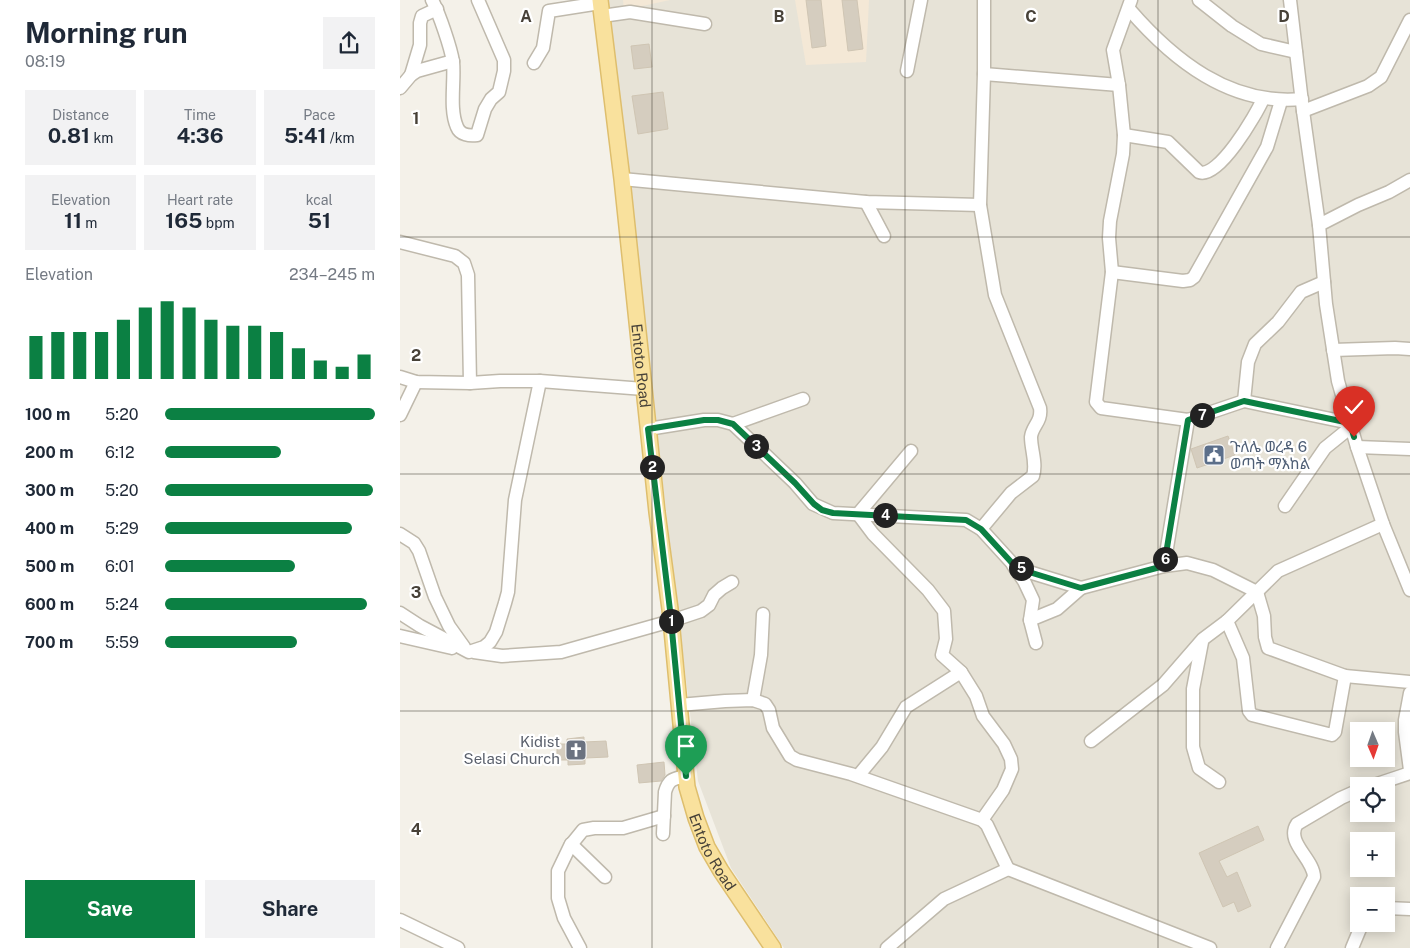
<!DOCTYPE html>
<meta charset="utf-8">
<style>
body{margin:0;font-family:"Public Sans","Noto Sans Ethiopic",sans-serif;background:#f2f2f3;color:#1f2937;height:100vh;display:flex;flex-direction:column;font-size:19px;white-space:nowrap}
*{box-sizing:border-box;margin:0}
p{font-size:16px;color:#747a83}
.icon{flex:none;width:28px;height:28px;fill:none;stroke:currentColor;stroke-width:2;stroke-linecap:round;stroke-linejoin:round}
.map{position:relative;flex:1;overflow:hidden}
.drawer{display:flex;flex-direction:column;background:#fff;width:400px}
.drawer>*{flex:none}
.needle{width:32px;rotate:178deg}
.fabs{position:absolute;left:950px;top:722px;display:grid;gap:10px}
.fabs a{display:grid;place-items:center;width:45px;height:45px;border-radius:0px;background:#fff;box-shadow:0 2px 12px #0003;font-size:25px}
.pin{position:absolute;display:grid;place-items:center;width:42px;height:42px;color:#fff;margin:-51px -21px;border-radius:50% 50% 50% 0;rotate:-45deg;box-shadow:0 0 5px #0007}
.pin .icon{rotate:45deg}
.km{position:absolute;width:25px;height:25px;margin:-12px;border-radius:50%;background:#222;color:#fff;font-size:14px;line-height:25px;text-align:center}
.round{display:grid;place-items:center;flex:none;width:52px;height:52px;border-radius:0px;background:#f2f2f3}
.headline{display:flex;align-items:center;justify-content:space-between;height:85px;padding:0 25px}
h1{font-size:28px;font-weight:700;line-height:38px}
.stats{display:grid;grid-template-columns:repeat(3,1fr);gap:8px;height:85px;padding:5px 25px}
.stats div{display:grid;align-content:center;border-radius:0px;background:#f2f2f3;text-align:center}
.stats b{font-size:21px;font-weight:700}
.stats small{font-size:14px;font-weight:400}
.stats p{font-size:14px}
.chart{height:140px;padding:10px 25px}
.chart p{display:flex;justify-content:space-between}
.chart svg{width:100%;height:90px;margin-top:5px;stroke:#0b8043;stroke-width:6}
.cta{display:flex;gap:10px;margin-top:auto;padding:10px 25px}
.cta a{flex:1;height:58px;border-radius:0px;background:#0b8043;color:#fff;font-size:20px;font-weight:700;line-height:58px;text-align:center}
.cta a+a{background:#f2f2f3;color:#1f2937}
ul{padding:0 25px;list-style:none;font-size:16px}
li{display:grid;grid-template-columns:80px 60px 1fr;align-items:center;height:38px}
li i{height:12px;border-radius:6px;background:#0b8043}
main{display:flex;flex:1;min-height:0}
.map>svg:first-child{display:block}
.residential{fill:#e7e3d7;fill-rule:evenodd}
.commercial{fill:#f4e8d6}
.building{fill:#d5cdbf;stroke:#cfc5b3}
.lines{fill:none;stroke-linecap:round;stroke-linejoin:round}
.minor-casing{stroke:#bfb9ac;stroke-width:15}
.major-casing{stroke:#debe6d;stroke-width:18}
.minor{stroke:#fff;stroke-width:12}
.major{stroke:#f9e19d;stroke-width:15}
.route-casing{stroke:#fff;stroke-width:10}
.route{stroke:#0b8043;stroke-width:6}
.grid{fill:none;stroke:#474138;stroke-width:1;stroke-opacity:0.55}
.labels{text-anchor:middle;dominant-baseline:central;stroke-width:4.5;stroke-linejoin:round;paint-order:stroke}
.street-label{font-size:15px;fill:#474138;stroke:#fff}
.service-label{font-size:15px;fill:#4e5e75;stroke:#fff;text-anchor:start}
.worship-label{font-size:15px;fill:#5b616d;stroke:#fff;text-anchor:end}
.grid-label{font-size:16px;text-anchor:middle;font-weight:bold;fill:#474138;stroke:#fff;stroke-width:4.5;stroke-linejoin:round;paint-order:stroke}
</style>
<main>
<section class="drawer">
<div class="headline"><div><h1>Morning run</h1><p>08:19</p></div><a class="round"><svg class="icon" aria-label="share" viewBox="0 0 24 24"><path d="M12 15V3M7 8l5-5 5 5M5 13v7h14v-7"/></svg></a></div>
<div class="stats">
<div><p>Distance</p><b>0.81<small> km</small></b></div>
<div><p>Time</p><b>4:36</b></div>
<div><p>Pace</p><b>5:41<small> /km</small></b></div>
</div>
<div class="stats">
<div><p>Elevation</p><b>11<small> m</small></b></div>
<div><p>Heart rate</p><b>165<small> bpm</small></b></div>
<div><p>kcal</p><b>51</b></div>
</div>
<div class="chart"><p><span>Elevation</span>234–245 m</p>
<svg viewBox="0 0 160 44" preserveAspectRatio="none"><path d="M5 44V23M15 44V21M25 44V21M35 44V21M45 44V15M55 44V9M65 44V6M75 44V9M85 44V15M95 44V18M105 44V18M115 44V21M125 44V29M135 44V35M145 44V38M155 44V32"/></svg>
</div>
<ul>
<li><b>100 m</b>5:20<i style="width:100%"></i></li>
<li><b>200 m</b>6:12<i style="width:55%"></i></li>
<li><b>300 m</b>5:20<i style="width:99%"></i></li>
<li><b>400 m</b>5:29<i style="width:89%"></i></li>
<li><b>500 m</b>6:01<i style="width:62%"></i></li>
<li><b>600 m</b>5:24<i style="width:96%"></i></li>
<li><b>700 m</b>5:59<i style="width:63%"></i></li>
</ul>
<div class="cta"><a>Save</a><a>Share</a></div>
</section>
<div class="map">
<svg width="1010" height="948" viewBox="0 0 1010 948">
<rect width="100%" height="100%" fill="#f4f1e9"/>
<path class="residential" d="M 206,0 L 1010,0 L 1010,948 L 384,948 L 331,868 L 298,781 L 259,450 L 224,169 ZM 959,731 L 986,731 L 986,759 L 959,759 ZM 959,786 L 986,786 L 986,814 L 959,814 ZM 959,841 L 986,841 L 986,869 L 959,869 ZM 959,896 L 986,896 L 986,924 L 959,924 Z"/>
<g class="commercial">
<polygon points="223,0 270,0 224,10"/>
<polygon points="395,0 469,0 466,62 406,65"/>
</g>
<g class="building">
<polygon points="406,0 421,0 426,46 412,48"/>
<polygon points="442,0 457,0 463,49 448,51"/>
<polygon points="249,44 252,67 234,69 231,46"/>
<polygon points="263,92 268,129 238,134 232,96"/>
<polygon points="828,436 835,455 797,468 791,449"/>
<polygon points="184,737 184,742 206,741 208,757 185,758 185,764 168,765 168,760 160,760 157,758 157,744 167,744 167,739"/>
<polygon points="264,762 265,775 261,781 239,783 237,765"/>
<polygon points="858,826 864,840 819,861 827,877 837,872 851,906 838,912 834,902 823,907 799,853"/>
</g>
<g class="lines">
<g class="minor-casing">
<g id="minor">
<path d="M 32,0 C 39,13 51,48 53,62 C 55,81 49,109 57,127 C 60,135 70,136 77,135 L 85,109 L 91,99 L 99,92 L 104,71 L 104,60 L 78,0"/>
<polyline points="731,0 713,50 719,85 724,135 723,154 710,221 709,238 712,272 696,402 701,408 788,420 844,401 950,423"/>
<polyline points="799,0 832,26 861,44 896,52"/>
<polyline points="890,0 903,111 919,225 926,304 938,381 957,447 983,524 1010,590"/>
<path d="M 729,9 C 773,60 830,106 902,99"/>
<polyline points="202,16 230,12 305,24"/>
<polyline points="134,63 143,48 149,11 200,3"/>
<polyline points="507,71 521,0"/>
<polyline points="584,74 719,85"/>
<polyline points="11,75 20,45 20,23 22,16 37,9"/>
<polyline points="0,88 11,75 17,71 53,61"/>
<polyline points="903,111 968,86 981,77 1010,20"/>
<path d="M 724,135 L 768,142 L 799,172 C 818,180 856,115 863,99"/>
<polyline points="222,179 466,202 580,205"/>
<polyline points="466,202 484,236"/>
<polyline points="919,225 958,205 989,192 1010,180"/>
<polyline points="0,242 55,256 64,263 68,275 70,383"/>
<polyline points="712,272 783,281 790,280 794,277 867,147 881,101"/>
<polyline points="933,350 995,348 1010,349"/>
<polyline points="0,377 16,382 70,383 100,381 140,381 244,389"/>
<polyline points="844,401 848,362 855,344 878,322 901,292 924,282"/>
<polyline points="0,415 16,382"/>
<polyline points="333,424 403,399"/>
<polyline points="248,429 304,420 318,420 333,424 395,483 413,504 433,513 566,520 581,529 612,563 629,572 681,588 764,566 787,563 813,570 857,592"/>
<polyline points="957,447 1010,449"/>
<polyline points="511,451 458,514 473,534 528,590 544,611 546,639 542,655 561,672 576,696 583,716 604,744 611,759 612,769 603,790 582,820"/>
<polyline points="885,506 925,448 951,427"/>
<path d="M 581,529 L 611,493 L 633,476 C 637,463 631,450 631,437 C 632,426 642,422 640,408 L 595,295 L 580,205 L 584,74 L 584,0"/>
<polyline points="0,534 14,543 19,551 35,597 49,626 64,647"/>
<polyline points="613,565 624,581 633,600 630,620 636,643"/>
<polyline points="764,566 788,420"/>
<polyline points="857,592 864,616 865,637 868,648 945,676 1010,682"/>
<polyline points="0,613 20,626 69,652 84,647 90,642 96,632 105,603 108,592 115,500 140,381"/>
<polyline points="630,620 657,609 681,588"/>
<polyline points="827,621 843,658 849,711 852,715 932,735 935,732 945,676"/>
<polyline points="0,636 52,648"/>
<polyline points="802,642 793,689 793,747 799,768 819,782"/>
<polyline points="74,652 102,656 161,652 271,621 301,611 309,605 314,595 322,588 332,582"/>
<polyline points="1010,693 1005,720 1005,732 1010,770"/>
<polyline points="353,700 361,655 363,614"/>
<polyline points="279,705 325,701 353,700 365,704 369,710 373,728 390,756 397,760 451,774 582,820 587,825 608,869"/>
<polyline points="691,741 763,685 803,639 827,621 878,571 983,524"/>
<polyline points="458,776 482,747 506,707 561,672"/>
<polyline points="971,786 1010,773"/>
<path d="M 263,834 L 265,792 C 269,778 274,779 286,776"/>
<polyline points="171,844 205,877"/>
<polyline points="986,908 1010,909"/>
<polyline points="0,920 58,948"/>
<polyline points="180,948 164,918 158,898 158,871 170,846 183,830 194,828 223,828 264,816"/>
<polyline points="487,948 544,899 608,869 810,948"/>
<path d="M 877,948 L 914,877 C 914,859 885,842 897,824 L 941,798 L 959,790"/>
<polyline points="952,948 962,924"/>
</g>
</g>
<g class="major-casing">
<g id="major">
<path id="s1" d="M 200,0 L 222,179 L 257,512 L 270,609 L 287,787 L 296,818 L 307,847 L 321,871 L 373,948"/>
</g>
</g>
<use href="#minor" class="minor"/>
<use href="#major" class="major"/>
</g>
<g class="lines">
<g class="route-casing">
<polyline id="route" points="286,776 270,610 248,429 304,420 318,420 333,424 395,483 414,504 422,510 433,513 566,520 581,529 612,563 629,572 681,588 764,566 788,420 844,401 950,423 954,437"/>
</g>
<use href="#route" class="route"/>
</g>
<path class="grid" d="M 252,0 L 252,948M 505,0 L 505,948M 758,0 L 758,948M 0,237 L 1010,237M 0,474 L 1010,474M 0,711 L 1010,711"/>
<defs>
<g id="civic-square" transform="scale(1.125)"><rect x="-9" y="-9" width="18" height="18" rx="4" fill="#5c6f8a" stroke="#fff"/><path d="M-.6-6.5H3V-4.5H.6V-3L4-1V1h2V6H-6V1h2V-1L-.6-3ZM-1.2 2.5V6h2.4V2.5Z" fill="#fff"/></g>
<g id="church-square" transform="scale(1.125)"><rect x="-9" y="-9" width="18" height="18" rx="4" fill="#6b7280" stroke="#fff"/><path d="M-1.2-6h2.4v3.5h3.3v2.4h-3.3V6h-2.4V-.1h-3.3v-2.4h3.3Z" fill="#fff"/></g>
</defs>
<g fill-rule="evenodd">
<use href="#civic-square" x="814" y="455"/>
<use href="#church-square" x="176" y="750"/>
</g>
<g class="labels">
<g class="street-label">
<text stroke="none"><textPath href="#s1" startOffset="368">Entoto Road</textPath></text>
<text stroke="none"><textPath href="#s1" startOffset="862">Entoto Road</textPath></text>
</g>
<g class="service-label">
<text x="830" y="446">ጉለሌ ወረዳ 6<tspan x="830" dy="17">ወጣት ማእከል</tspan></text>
</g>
<g class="worship-label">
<text x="160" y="741">Kidist<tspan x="160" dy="17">Selasi Church</tspan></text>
</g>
</g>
<g class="grid-label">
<text x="126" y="22">A</text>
<text x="379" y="22">B</text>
<text x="631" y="22">C</text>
<text x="884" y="22">D</text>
<text x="16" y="124">1</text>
<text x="16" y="361">2</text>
<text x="16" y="598">3</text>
<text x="16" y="835">4</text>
</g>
</svg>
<div class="fabs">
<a><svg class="needle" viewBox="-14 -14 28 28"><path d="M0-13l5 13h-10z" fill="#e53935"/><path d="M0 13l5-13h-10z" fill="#747a83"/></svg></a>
<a><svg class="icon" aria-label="locate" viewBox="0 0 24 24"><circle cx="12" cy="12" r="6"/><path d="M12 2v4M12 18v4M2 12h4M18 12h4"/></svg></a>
<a>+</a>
<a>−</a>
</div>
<div class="pin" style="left:286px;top:776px;background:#1e9e55"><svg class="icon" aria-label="arrive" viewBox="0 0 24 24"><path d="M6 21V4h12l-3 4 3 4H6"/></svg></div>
<div class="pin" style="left:954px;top:437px;background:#d93025"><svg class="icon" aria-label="check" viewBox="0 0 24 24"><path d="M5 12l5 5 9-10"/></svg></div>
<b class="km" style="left:271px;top:621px">1</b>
<b class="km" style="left:252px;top:467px">2</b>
<b class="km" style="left:356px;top:446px">3</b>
<b class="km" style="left:485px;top:515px">4</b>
<b class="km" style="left:621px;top:568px">5</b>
<b class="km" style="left:765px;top:559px">6</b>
<b class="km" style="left:802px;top:415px">7</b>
</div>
</main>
